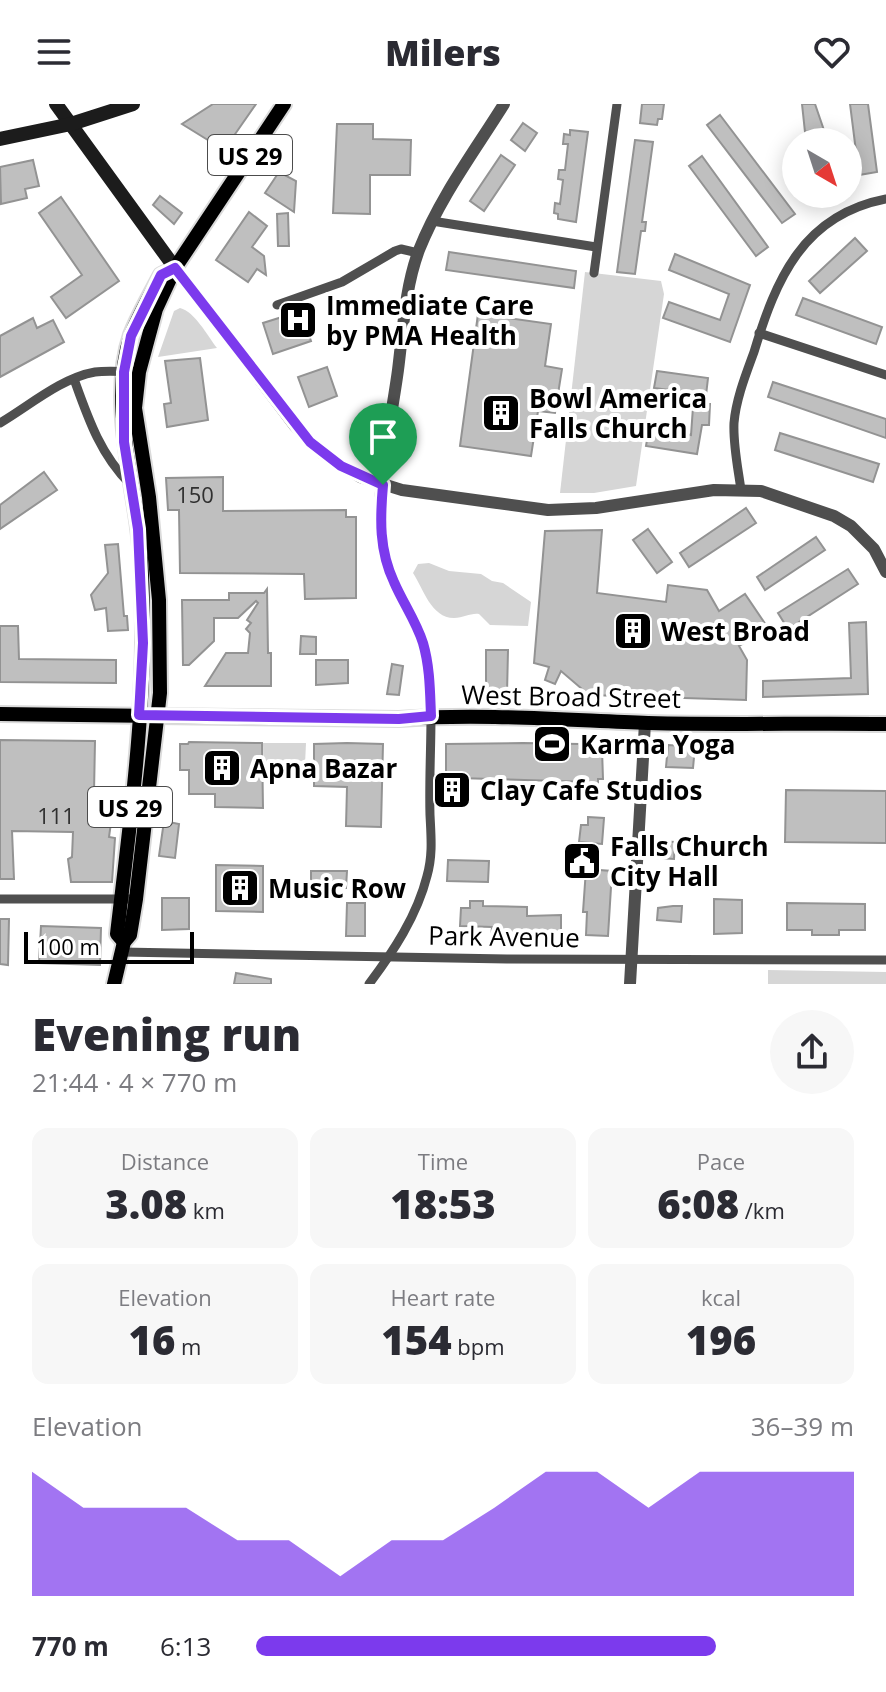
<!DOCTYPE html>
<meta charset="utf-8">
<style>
body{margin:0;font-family:"Open Sans",sans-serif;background:#f7f7f7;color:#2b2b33;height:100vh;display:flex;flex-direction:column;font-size:30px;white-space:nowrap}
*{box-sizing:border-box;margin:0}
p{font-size:26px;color:#7c7c81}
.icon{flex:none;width:44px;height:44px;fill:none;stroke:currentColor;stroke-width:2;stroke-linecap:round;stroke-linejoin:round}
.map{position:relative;height:880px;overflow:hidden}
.drawer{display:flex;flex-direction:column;background:#fff;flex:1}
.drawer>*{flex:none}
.needle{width:52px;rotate:141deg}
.buttons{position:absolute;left:782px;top:24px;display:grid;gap:16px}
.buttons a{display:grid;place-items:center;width:80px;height:80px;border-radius:50%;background:#fff;box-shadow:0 4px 20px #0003;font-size:40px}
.scale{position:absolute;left:24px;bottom:20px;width:170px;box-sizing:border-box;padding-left:8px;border:4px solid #000;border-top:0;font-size:22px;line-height:28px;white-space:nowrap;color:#000;-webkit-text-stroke:6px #fff;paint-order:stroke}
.pin{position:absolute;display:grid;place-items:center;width:68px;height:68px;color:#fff;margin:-82px -34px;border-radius:50% 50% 50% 0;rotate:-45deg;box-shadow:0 0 8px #0007}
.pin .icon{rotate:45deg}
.round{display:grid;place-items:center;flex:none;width:84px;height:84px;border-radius:42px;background:#f7f7f7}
.overview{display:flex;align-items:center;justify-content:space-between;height:136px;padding:0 32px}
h1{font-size:44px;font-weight:800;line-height:60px}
.figures{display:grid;grid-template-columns:repeat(3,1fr);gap:12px;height:136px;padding:8px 32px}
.figures div{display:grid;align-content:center;border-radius:16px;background:#f7f7f7;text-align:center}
.figures b{font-size:40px;font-weight:800}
.figures small{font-size:22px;font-weight:400}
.figures p{font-size:22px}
.chart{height:224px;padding:16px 32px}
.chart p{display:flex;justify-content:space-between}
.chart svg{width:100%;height:144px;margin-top:8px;fill:#7c3aed;opacity:.7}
ul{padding:0 32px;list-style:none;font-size:26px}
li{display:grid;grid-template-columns:128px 96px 1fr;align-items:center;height:60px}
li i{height:20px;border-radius:10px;background:#7c3aed}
header{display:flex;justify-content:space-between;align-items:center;height:104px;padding:0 32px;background:#fff;font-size:36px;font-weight:800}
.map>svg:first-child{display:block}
.green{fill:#d6d6d6}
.building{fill:#bfbfbf;stroke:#939393;stroke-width:2}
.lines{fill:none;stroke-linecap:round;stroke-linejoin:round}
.primary-casing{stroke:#dbdbdb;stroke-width:18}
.minor{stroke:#4f4f4f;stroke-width:9}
.tertiary{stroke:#4f4f4f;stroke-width:12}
.secondary{stroke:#1c1c1c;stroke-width:14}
.primary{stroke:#000;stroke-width:14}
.route-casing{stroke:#fff;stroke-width:16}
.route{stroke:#7c3aed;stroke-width:10}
.labels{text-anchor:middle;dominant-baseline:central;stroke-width:8;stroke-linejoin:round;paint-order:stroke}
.number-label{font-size:22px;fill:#303030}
.shield{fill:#fff;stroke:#4c4c4c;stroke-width:2}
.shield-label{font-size:24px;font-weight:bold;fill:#000}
.poi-label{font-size:26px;font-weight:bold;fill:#000;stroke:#fff;text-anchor:start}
.street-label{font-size:26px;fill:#000;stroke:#fff}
</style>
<header><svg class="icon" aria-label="menu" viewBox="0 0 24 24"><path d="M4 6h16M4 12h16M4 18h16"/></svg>Milers<svg class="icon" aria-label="heart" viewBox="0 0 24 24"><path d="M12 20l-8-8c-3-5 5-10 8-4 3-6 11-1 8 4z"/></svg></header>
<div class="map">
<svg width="886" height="880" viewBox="0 0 886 880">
<rect width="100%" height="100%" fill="#fff"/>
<g class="green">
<polygon points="585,168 661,177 664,190 636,382 594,389 560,389"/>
<path d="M 180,204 C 195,208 207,231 217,244 L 158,253 L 174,207 Z"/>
<path d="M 429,459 L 449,467 L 481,470 L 492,477 L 503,479 L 531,498 L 528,522 L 490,521 L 479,510 C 470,509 464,514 454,514 C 431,514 423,484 413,469 L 418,460 Z"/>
<polygon points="263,639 306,639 305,661 264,661"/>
<polygon points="768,866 886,868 886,880 768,880"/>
</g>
<g class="building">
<polygon points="213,0 256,0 224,46 182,20"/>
<polygon points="642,0 664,0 662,15 658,15 657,21 640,19"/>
<polygon points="802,0 815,0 828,38 813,38 810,27 805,28"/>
<polygon points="850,0 868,0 877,68 859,71"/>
<polygon points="720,11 795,110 782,119 707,21"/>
<polygon points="523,19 537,29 525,47 511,36"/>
<polygon points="337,20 373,20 373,35 411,36 410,71 370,71 370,110 333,109"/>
<polygon points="570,26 588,28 576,118 558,115 558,110 554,109 555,99 560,100 563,76 558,75 559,66 565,66 568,40 563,40 564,30 570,31"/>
<polygon points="635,36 653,38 642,118 646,118 645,127 641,127 635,170 617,168"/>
<polygon points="501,51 515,61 484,107 470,97"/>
<polygon points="702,52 768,143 756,152 689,62"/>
<polygon points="33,56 39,82 25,85 27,94 1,100 0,63"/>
<polygon points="279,68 296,77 294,108 265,89"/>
<polygon points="160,92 182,109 174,120 153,101"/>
<polygon points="61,93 119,177 66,214 51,193 82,171 39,109"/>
<polygon points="249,108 267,122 252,143 264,152 266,171 257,165 248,178 216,156"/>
<polygon points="288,109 289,142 278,142 277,110"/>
<polygon points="855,134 867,147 820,189 809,177"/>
<polygon points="449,148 576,167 574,184 446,166"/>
<polygon points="675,150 750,181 730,238 663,214 669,198 720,216 729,190 669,166"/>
<polygon points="803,194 882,223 876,240 796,211"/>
<polygon points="301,207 311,237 273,250 263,219"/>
<polygon points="478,210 551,220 545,262 562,265 555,309 538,307 531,352 460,342"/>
<polygon points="33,214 37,224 53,216 64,238 0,273 0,232"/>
<polygon points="200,254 208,316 167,323 164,300 171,299 165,257"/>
<polygon points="327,263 337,292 309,303 298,273"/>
<polygon points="657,267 708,274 705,300 710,300 709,321 702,321 697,350 646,342 649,324 691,331 694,289 654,284"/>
<polygon points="773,278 886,315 886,334 768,293"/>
<polygon points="780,329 879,360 873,378 775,346"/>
<polygon points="44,368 57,386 0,425 0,401"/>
<polygon points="223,373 223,407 346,406 346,413 356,413 356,494 305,495 304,470 180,469 179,406 168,406 166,374"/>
<polygon points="746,404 756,419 689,463 680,449"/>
<polygon points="648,425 672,458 657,469 633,436"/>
<polygon points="602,426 597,489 666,498 668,481 707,486 719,507 745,490 768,524 761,528 748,528 748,537 739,542 747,556 746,596 589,591 561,567 555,580 545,576 549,563 534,559 545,427"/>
<polygon points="816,433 825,446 765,486 757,473"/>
<polygon points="118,440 124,512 127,512 128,526 108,527 106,504 95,506 91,491 108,469 105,441"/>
<polygon points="848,465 858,480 788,525 778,509"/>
<polygon points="267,485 268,549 271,549 271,582 205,582 226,549 248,549 250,529 246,525 251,519 247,516 258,499 256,497 238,514 214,514 214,537 189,561 183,561 182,496 229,496 229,489 264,489"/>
<polygon points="866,518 868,590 763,593 763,577 851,574 849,519"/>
<polygon points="0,522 18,522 19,555 116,556 116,579 0,578"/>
<polygon points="301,532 316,533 316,550 300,550"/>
<polygon points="486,546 508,546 507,590 486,590"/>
<polygon points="316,556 348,556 348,579 316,581"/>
<polygon points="392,560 403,562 399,591 387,590"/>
<polygon points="0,636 95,637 94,689 115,690 109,733 115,734 112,778 71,778 68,755 72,753 73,728 12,727 14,775 0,775"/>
<polygon points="189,638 262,639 263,704 215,703 215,690 189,690 189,666 180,666 180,640 188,640"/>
<polygon points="347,639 383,640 381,723 346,722 347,683 314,682 314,640"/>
<polygon points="523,639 579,640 579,644 602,645 603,675 598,675 598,680 589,680 589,678 458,674 458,697 446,697 446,640"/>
<polygon points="668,641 695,643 693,664 666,663"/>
<polygon points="786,686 886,687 886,739 785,738"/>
<polygon points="588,713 604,714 602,740 579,738 581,721 588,721"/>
<polygon points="164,717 179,720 175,754 159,752"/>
<polygon points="658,737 675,738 674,755 657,754"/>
<polygon points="448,756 489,757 488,778 447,777"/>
<polygon points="216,761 263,762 263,808 216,807"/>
<polygon points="586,765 612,767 608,832 586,831 587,808 583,808"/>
<polygon points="311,767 347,767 346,784 311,785"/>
<polygon points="162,794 189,794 189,825 162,826"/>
<polygon points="714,795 742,796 742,829 714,830"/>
<polygon points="470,797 483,797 483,802 527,803 527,812 561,811 561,832 527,832 527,837 491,836 492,823 460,822 461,804 470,804"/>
<polygon points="347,799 365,799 365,832 346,832"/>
<polygon points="787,799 865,800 865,826 839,826 839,831 812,831 812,826 787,826"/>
<polygon points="673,802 682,802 681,818 657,816 658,804"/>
<polygon points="0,815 9,815 8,861 0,860"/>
<polygon points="41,822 101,824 100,861 39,859"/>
<polygon points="236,869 271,875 271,880 234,880"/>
</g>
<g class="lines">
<g class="primary-casing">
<g id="primary">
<path d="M 0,610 L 399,615 C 482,609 566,616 648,619 C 727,621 807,619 886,620"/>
<path d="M 124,838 L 117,830 C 128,735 142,634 143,539 C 143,501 143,461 138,423 C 130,364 111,289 131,231 C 139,210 151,190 161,171 L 175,164"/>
<polyline points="114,880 124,838 130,831 136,795 160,589 159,496 149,393 135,304 139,268 156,205 175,164 284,0"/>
</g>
</g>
<g class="minor">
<polyline points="432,117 596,143"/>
<polyline points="594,169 617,0"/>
<polyline points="277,201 342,178 395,147 401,145 418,149"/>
<polyline points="759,229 886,271"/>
<path d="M 74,275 C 88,314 100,350 130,380"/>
<path d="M 0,319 C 29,302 61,274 95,268 C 109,266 125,268 139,268"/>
<path d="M 741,386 C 738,364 733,341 734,319 C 736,295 746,270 754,248 C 776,175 803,111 886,95"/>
<polyline points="0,795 136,795"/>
<polyline points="122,848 507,855 886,856"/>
<path d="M 369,880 C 393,848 417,812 427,772 C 433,751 431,732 430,711 C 429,678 431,645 431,612"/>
</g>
<g class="tertiary">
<polyline points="175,164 295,322 323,350 360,373 402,386 548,406 596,404 714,386 761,387 834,412 851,422 874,445 886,468"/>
<path d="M 431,612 C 430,584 430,556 419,529 C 408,501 389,477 383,446 C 373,394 391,319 398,266 C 403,227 405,183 419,146 C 440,93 474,48 504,0"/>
<polyline points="630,880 645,619"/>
</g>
<g class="secondary">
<polyline points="56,0 175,164"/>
<polyline points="0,35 71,20 133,0"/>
</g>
<use href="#primary" class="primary"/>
</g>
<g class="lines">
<g class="route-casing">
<path id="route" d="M 175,164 L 310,338 L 341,362 L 383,381 C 380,415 379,446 394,478 C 403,499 416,517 423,539 C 430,563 430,588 431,612 L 399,615 L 139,611 L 143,539 L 138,425 L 124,338 L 124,268 L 131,232 L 161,171 Z"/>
</g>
<use href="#route" class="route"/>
</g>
<defs>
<g id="hospital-square" transform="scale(2)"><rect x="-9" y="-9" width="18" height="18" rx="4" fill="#000" stroke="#fff"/><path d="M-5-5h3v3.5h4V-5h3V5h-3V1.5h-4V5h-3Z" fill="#fff"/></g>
<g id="building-square" transform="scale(2)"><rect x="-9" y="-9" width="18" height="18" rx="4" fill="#000" stroke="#fff"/><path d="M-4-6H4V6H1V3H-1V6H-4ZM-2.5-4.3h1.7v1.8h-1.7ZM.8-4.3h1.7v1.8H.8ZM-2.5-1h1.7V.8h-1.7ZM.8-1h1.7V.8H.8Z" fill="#fff"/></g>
<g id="stadium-square" transform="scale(2)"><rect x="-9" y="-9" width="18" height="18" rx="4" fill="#000" stroke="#fff"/><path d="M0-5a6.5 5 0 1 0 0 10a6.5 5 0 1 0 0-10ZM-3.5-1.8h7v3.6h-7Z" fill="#fff"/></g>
<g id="civic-square" transform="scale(2)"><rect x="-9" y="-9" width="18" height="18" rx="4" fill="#000" stroke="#fff"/><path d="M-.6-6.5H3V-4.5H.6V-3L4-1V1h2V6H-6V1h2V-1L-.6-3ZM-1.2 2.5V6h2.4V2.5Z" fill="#fff"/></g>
</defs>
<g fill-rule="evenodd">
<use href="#hospital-square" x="298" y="216"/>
<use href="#building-square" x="501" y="309"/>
<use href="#building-square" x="633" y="527"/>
<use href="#stadium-square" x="552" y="640"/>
<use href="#building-square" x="222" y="664"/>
<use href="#building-square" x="452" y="686"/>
<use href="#civic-square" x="582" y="757"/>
<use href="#building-square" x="240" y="784"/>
</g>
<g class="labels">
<g class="number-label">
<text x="195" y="390">150</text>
<text x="56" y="711">111</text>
</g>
<g class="shield">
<rect x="208" y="31" width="84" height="40" rx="6"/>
<rect x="88" y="683" width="84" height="40" rx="6"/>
</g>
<g class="shield-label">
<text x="250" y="51">US 29</text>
<text x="130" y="703">US 29</text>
</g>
<g class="poi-label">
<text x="326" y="201">Immediate Care<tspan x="326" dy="30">by PMA Health</tspan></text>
<text x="529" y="294">Bowl America<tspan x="529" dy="30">Falls Church</tspan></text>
<text x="661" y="527">West Broad</text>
<text x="580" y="640">Karma Yoga</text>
<text x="250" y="664">Apna Bazar</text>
<text x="480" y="686">Clay Cafe Studios</text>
<text x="610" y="742">Falls Church<tspan x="610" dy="30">City Hall</tspan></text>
<text x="268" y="784">Music Row</text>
</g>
<g class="street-label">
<text transform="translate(571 592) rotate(1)">West Broad Street</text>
<text transform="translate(504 832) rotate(1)">Park Avenue</text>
</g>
</g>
</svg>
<div class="buttons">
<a><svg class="needle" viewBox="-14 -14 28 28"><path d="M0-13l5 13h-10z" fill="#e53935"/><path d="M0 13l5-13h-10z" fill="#7c7c81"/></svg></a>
</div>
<div class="scale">100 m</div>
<div class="pin" style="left:383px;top:381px;background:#1e9e55"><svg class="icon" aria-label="arrive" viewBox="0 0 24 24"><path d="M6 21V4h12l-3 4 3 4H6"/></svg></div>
</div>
<section class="drawer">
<div class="overview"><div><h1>Evening run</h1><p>21:44 · 4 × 770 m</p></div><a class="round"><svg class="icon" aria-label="share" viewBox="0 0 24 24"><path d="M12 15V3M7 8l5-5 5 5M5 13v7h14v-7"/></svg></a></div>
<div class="figures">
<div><p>Distance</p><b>3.08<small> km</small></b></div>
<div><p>Time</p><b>18:53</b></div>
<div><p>Pace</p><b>6:08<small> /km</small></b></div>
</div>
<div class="figures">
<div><p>Elevation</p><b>16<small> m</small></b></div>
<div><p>Heart rate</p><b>154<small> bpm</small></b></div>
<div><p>kcal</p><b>196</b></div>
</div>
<div class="chart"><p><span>Elevation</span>36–39 m</p>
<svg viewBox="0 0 160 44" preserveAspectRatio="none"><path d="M0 44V6L10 17L20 17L30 17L40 27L50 27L60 38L70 27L80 27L90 17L100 6L110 6L120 17L130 6L140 6L150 6L160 6V44z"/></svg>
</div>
<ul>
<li><b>770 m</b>6:13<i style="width:77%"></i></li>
</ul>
</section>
